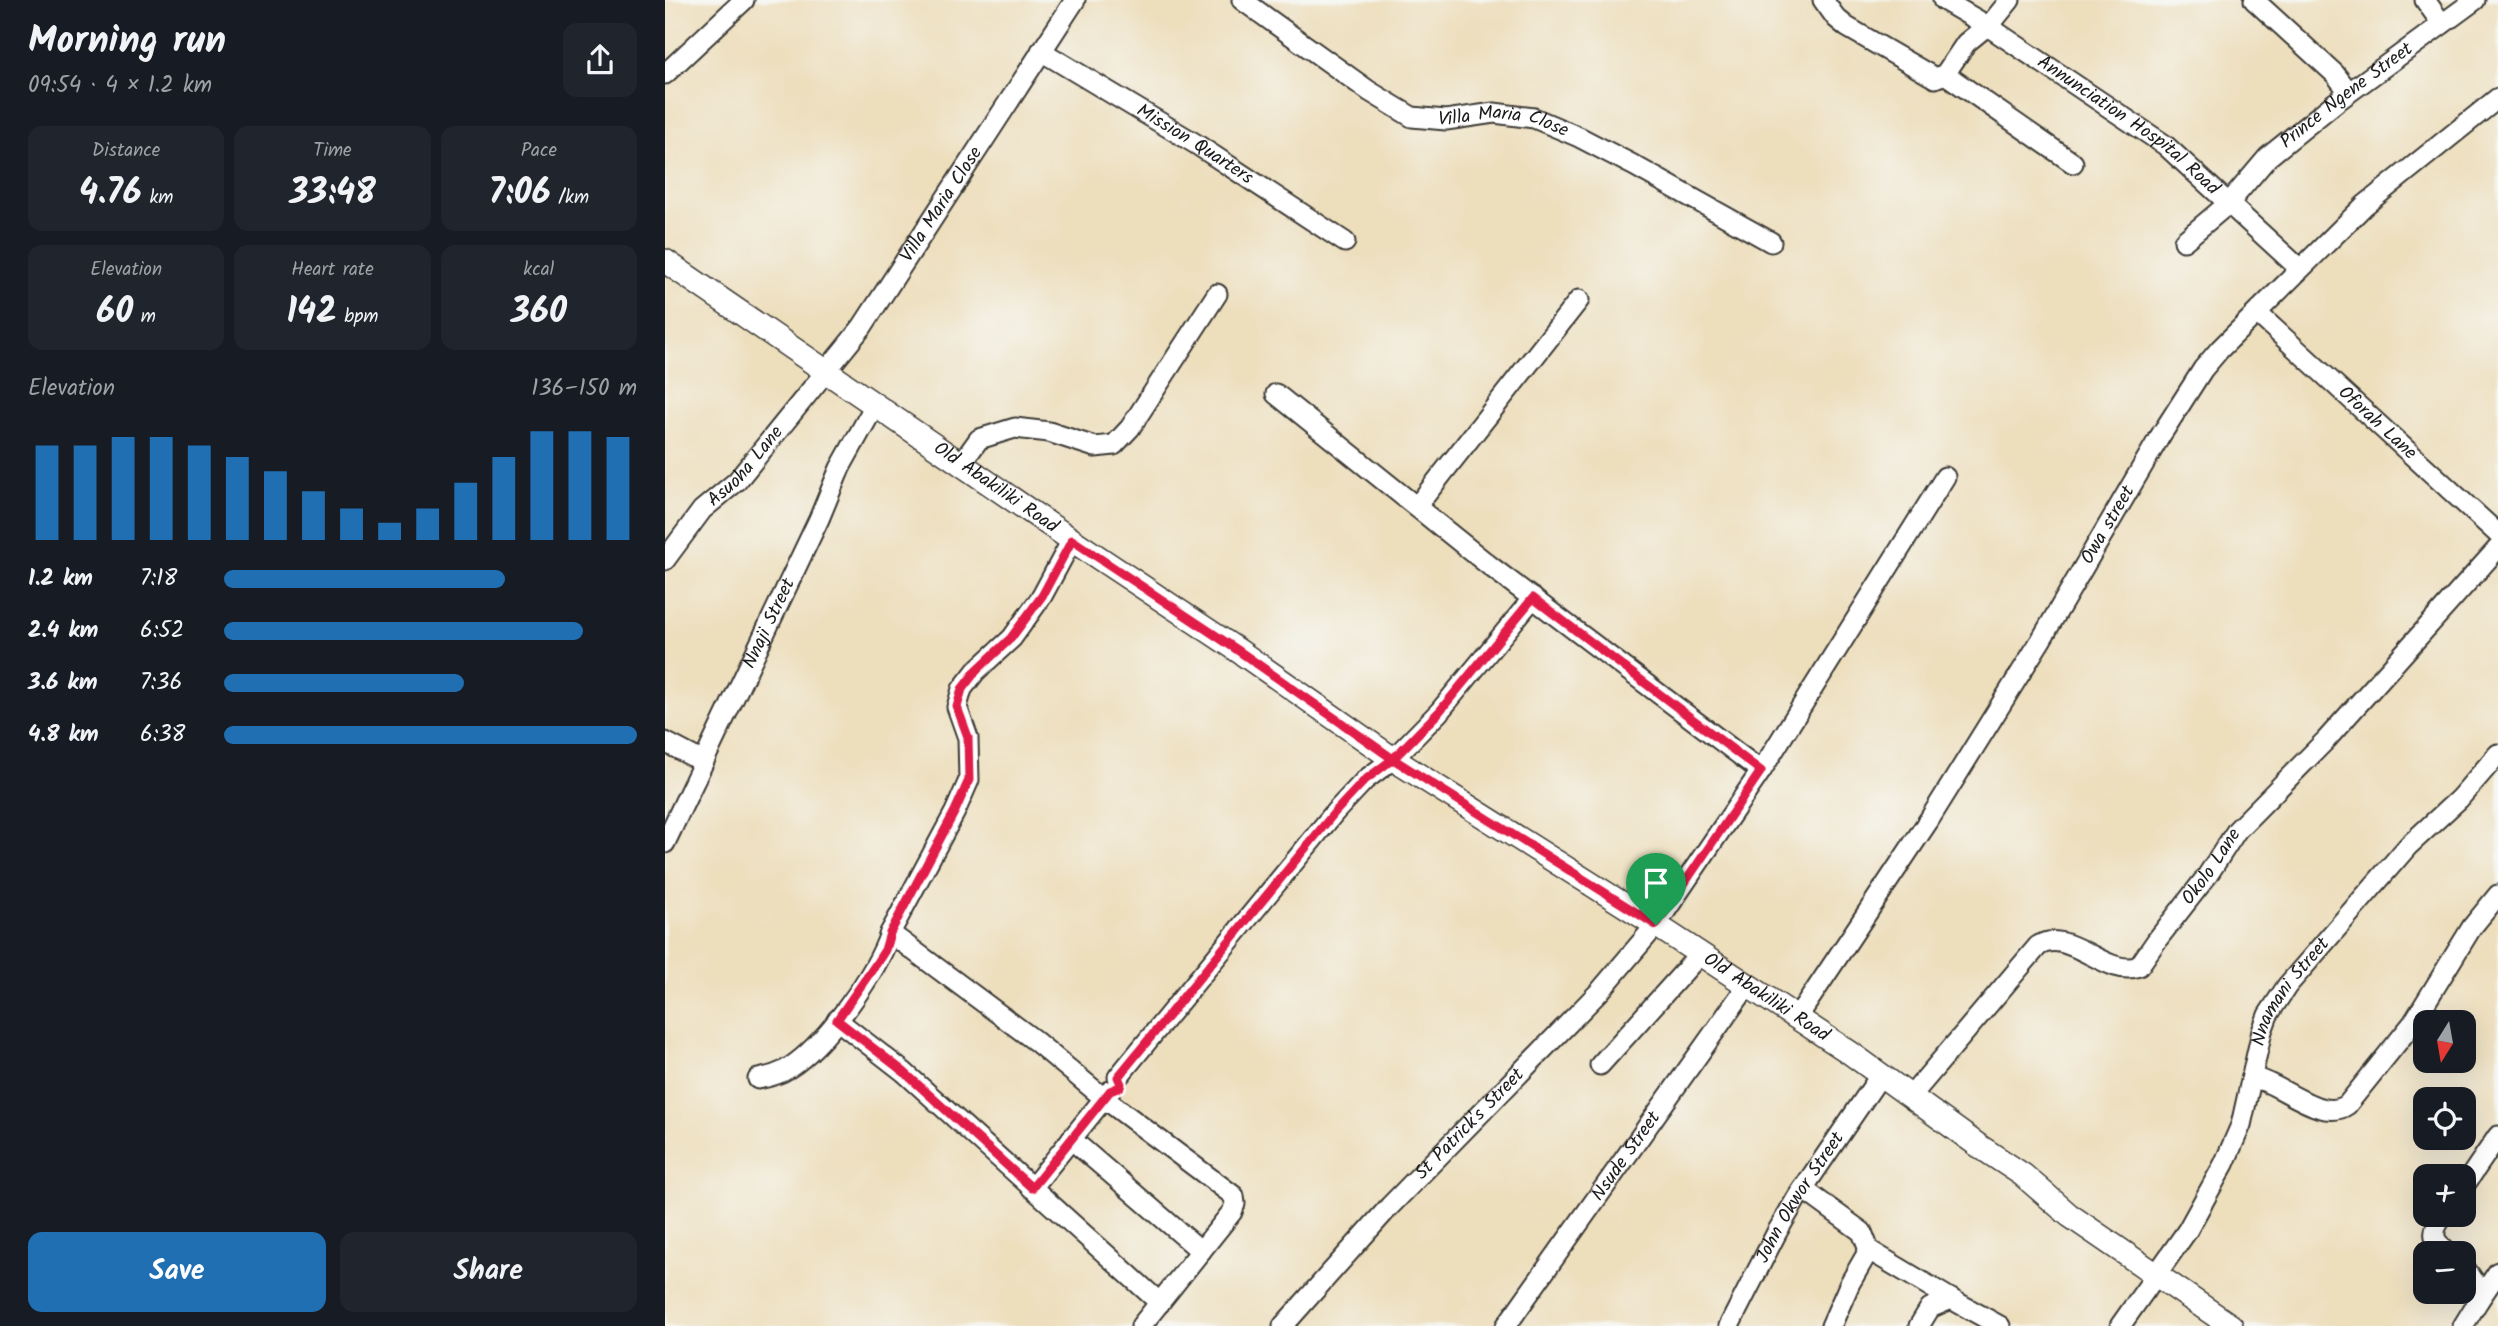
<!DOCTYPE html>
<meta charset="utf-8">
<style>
body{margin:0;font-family:Kalam,sans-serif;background:#20242c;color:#f1f3f6;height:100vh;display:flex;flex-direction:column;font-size:26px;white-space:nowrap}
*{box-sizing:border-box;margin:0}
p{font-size:23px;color:#9ea1a6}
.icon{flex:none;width:38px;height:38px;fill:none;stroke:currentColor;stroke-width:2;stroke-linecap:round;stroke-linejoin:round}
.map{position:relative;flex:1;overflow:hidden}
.drawer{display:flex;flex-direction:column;background:#171b24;width:665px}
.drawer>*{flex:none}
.needle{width:46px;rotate:191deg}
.controls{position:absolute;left:1748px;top:1010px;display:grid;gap:14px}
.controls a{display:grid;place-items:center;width:63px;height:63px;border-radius:14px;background:#171b24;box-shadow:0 7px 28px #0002;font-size:35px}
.pin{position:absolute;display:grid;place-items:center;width:60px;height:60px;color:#fff;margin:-72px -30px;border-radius:50% 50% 50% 0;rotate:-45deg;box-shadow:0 0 7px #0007}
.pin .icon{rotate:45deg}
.round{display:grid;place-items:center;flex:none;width:74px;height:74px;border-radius:14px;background:#20242c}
.head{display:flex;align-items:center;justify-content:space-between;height:119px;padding:0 28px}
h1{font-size:38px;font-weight:800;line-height:52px}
.figures{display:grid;grid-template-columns:repeat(3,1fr);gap:10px;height:119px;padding:7px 28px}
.figures div{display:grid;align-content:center;border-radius:14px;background:#20242c;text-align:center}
.figures b{font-size:35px;font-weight:800}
.figures small{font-size:19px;font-weight:400}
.figures p{font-size:19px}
.chart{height:196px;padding:14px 28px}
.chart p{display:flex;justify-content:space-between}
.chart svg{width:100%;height:126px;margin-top:7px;stroke:#1f6fb2;stroke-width:6}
.cta{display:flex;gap:14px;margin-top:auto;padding:14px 28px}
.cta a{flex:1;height:80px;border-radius:14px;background:#1f6fb2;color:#fff;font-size:28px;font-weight:800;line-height:80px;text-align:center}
.cta a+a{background:#20242c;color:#f1f3f6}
ul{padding:0 28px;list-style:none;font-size:23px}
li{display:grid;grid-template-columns:112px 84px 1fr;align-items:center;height:52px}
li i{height:18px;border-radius:9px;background:#1f6fb2}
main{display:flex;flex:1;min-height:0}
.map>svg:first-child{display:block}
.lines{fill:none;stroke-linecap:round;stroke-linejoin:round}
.minor-casing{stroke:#3b3934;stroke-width:23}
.major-casing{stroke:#3b3934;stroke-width:26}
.minor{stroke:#fff;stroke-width:19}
.major{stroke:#fff;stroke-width:23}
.route-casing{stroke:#fff;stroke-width:14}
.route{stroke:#e11d48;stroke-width:9}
.labels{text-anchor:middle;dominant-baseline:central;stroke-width:5;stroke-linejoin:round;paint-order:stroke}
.street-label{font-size:19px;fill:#1c1c1c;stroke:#f6f6f2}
</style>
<main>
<section class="drawer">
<div class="head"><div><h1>Morning run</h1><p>09:54 · 4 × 1.2 km</p></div><a class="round"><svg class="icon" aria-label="share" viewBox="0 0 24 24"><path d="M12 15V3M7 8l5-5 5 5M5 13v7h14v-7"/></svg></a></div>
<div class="figures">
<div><p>Distance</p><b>4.76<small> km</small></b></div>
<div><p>Time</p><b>33:48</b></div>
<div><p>Pace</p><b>7:06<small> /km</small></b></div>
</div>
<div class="figures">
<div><p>Elevation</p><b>60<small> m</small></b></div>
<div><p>Heart rate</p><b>142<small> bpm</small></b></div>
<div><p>kcal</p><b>360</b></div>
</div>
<div class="chart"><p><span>Elevation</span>136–150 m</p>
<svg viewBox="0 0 160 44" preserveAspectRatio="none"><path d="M5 44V11M15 44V11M25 44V8M35 44V8M45 44V11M55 44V15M65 44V20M75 44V27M85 44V33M95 44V38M105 44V33M115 44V24M125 44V15M135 44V6M145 44V6M155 44V8"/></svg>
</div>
<ul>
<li><b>1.2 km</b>7:18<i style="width:68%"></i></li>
<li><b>2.4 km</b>6:52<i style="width:87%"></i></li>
<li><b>3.6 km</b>7:36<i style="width:58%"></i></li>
<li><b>4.8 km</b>6:38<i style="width:100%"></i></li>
</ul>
<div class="cta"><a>Save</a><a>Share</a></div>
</section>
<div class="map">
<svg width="1833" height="1326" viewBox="0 0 1833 1326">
<rect width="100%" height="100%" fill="#f6f6f2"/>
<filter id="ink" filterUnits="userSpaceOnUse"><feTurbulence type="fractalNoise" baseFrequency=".0143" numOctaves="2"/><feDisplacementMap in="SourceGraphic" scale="14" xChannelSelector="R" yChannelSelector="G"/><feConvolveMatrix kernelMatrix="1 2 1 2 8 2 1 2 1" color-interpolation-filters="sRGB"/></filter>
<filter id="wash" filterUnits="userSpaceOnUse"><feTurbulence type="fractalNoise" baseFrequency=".00686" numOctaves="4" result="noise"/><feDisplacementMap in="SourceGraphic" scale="28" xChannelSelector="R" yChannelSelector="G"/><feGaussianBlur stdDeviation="1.57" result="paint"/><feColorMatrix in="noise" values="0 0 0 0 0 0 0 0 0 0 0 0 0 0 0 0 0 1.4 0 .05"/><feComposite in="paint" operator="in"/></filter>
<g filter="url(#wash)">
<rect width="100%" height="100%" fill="#eddebc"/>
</g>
<g filter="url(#ink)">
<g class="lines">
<g class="minor-casing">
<g id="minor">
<path id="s1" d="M 577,0 L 704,91 L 747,117 L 781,120 L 829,113 L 869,118 L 914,137 L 968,165 L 1106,242"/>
<polyline points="1158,0 1171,18 1182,27 1270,78 1280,74 1301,43 1328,21 1345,0"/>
<path id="s2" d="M 1278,0 L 1321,25 L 1500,145 L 1635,269"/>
<polyline points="1589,0 1670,74 1684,92"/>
<polyline points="1760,0 1777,24"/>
<path id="s3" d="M 376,51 L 531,144 L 680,242"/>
<polyline points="0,74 79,0"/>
<polyline points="1280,74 1408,163"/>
<path id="s4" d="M 1519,241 L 1564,203 L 1603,157 L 1671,102 L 1810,0"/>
<path id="s5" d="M 1592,313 L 1833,534"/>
<polyline points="611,394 825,566 1096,771"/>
<polyline points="296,464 314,439 350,428 384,432 430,447 449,445 465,428 552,294"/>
<polyline points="752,506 914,300"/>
<path id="s6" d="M 0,560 L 37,510 L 72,481 L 197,327 L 410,0"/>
<polyline points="0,742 38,762"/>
<path id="s7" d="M 0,843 L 154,519 L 175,468 L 210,405"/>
<polyline points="225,933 369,1040 440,1099 569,1196 570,1204 567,1212 476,1326"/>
<path id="s8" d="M 1132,1018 L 1264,820 L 1376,640 L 1494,438 L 1538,369 L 1555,349 L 1700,205 L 1833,98"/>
<polyline points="172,1020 239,1072 495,1303"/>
<polyline points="935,1065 1035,954"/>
<polyline points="453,1077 670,812 700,780 728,759 774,712 868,598"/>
<path d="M 1587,1077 C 1616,1083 1657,1123 1682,1105 L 1748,1023 L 1807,927 L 1833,895"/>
<path d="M 93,1079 C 104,1077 115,1074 124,1068 C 160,1045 212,973 225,933 L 290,812 L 304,780 L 303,738 L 292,707 L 297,689 L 311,671 L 347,638 L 377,596 L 407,540"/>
<path id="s9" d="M 1246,1096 L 1373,946 C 1403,926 1442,979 1474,966 L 1492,940 L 1542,876 L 1572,830 L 1661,740 L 1833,548"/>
<polyline points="406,1139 536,1251"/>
<polyline points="1799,1186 1833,1136"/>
<polyline points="367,1188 445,1091"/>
<polyline points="1138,1189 1197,1232 1204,1250 1286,1299"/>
<path d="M 1779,1214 C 1766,1233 1766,1238 1783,1253"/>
<polyline points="1814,1300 1833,1272"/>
<path id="s10" d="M 618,1326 L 725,1206 L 935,991 L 991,925 L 1096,771 L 1280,477"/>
<path id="s11" d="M 841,1326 L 1082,986"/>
<path id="s12" d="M 1064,1326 L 1112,1232 L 1133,1196 L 1215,1076"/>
<polyline points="1166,1326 1185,1283 1204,1250"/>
<polyline points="1254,1326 1265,1308 1286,1299 1335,1326"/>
<path id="s13" d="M 1455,1326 L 1522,1231 L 1559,1164 L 1576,1125 L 1597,1031 L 1603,1015 L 1622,986 L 1743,846 L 1794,799 L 1833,754"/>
<polyline points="1798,1326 1814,1300 1809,1281 1799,1267"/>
</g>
</g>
<g class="major-casing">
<g id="major">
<path id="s14" d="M 0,261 L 407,540 L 571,649 L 728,759 L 991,925 L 1184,1052 L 1314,1146 L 1358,1175 L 1404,1215 L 1566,1326"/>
</g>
</g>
<use href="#minor" class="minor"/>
<use href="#major" class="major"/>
</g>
</g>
<g class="lines" filter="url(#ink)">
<g class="route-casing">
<polyline id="route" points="991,925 728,759 700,780 670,812 453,1077 456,1084 455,1087 445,1091 367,1188 239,1072 172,1020 211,964 220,950 225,933 290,811 304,780 303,737 292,707 297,689 311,671 346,638 377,596 407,540 571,649 728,759 774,712 868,598 1096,771 991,925"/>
</g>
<use href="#route" class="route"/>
</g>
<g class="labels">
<g class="street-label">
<text stroke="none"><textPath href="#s4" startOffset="219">Prince Ngene Street</textPath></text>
<text stroke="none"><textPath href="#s2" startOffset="224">Annunciation Hospital Road</textPath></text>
<text stroke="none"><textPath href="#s1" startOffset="299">Villa Maria Close</textPath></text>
<text stroke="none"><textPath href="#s3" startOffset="180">Mission Quarters</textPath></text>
<text stroke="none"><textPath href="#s6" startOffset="452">Villa Maria Close</textPath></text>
<text stroke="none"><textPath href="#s5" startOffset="163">Oforah Lane</textPath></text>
<text stroke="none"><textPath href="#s6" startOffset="124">Asuoha Lane</textPath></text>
<text stroke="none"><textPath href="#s14" startOffset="401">Old Abakiliki Road</textPath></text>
<text stroke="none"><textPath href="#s8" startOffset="583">Owa street</textPath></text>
<text stroke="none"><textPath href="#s7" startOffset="243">Nnaji Street</textPath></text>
<text stroke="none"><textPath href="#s9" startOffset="427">Okolo Lane</textPath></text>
<text stroke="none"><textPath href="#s13" startOffset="380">Nnamani Street</textPath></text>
<text stroke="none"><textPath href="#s14" startOffset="1325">Old Abakiliki Road</textPath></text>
<text stroke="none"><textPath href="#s10" startOffset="275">St Patrick's Street</textPath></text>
<text stroke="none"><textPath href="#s11" startOffset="208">Nsude Street</textPath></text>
<text stroke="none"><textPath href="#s12" startOffset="147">John Okwor Street</textPath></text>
</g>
</g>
</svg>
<div class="controls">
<a><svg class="needle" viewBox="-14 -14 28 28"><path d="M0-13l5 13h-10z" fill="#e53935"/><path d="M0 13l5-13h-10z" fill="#9ea1a6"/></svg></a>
<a><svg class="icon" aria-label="locate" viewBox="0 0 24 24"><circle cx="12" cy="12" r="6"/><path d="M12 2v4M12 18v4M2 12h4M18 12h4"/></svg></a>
<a>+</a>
<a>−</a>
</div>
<div class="pin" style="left:991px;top:925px;background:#1e9e55"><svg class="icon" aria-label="arrive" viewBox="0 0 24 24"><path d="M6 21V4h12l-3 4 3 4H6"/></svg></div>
</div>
</main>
